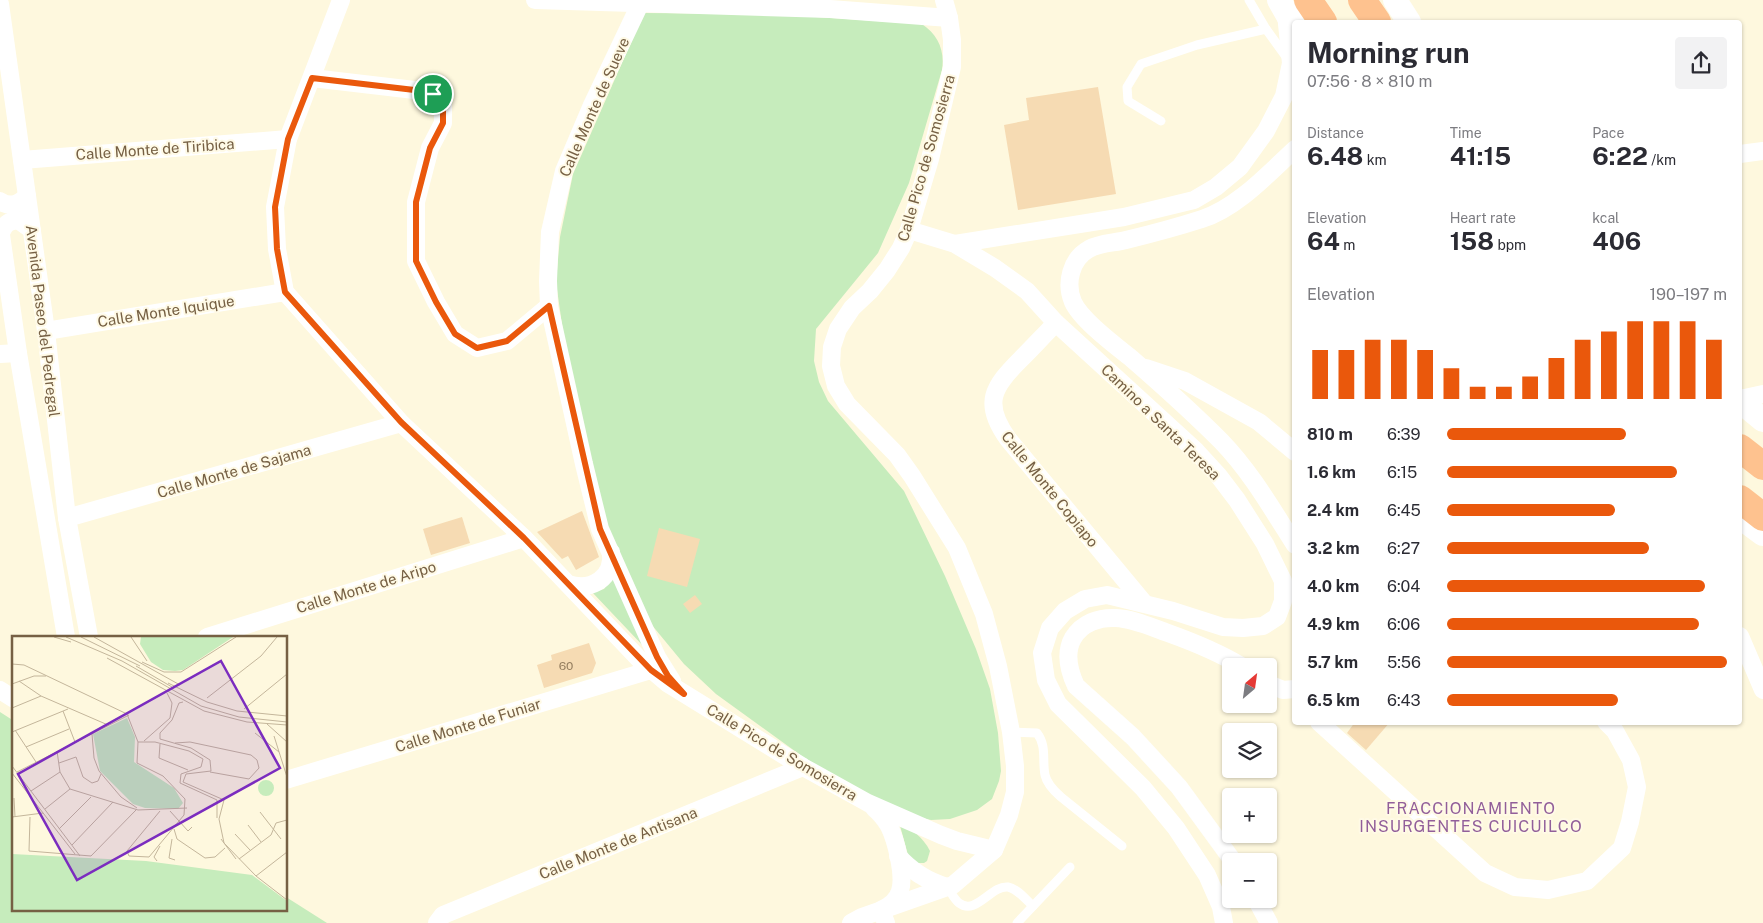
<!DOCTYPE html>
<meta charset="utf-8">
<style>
body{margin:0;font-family:"Public Sans",sans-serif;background:#f2f2f3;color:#2b2b33;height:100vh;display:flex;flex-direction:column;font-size:19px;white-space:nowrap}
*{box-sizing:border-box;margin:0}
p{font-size:16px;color:#7c7c81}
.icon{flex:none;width:28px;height:28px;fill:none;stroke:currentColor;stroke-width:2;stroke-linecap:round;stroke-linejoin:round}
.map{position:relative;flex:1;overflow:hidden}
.sheet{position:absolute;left:1292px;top:20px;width:450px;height:705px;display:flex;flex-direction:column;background:#fff;border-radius:5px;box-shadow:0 1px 4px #0004}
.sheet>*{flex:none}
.needle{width:32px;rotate:29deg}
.controls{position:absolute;left:1222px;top:658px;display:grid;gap:10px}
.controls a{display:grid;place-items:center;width:55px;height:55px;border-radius:5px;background:#fff;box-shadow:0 1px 4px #0004;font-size:25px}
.pin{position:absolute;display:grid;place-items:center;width:42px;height:42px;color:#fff;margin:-21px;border:2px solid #fff;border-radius:50%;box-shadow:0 1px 5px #0007}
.round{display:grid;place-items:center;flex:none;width:52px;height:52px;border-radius:5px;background:#f2f2f3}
.overview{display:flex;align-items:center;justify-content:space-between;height:85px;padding:0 15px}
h1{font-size:28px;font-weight:700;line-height:38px}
.stats{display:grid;grid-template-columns:repeat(3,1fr);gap:8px;height:85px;padding:5px 15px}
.stats div{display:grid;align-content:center}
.stats b{font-size:25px;font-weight:700}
.stats small{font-size:14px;font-weight:400}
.stats p{font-size:14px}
.chart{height:140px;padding:10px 15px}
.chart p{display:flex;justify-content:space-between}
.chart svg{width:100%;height:90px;margin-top:5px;stroke:#ea580c;stroke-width:6}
ul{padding:0 15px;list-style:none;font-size:16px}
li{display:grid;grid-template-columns:80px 60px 1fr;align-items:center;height:38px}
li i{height:12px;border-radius:6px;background:#ea580c}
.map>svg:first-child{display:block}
.green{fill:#c6ecbc}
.building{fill:#f6dbb3}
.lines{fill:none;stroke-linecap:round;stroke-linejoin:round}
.lane{stroke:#fff;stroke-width:9}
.street{stroke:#fff;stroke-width:18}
.secondary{stroke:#fff;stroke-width:24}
.highway{stroke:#fec28f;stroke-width:28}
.route-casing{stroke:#fff;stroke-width:10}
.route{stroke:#ea580c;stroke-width:6}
.labels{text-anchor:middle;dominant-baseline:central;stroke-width:4;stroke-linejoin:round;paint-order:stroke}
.number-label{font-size:12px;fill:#967f60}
.street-label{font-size:15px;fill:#766044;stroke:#fffae6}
.neighbourhood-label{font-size:16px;letter-spacing:1px;fill:#925f9a;stroke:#fffae6}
.inset-road{fill:none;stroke:#c4b69b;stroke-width:1}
.view{fill:#7b2cbf;fill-opacity:0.15;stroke:#7b2cbf;stroke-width:2.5}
.inset-edge{fill:none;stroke:#766044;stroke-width:2.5}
</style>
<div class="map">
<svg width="1763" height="923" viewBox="0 0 1763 923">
<rect width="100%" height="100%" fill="#fef8de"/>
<g class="green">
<path d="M 644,13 L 771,14 L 922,24 C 938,35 945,50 942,70 L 909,183 L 878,253 L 816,329 L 814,361 L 819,382 L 828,401 L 904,491 L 945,576 L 976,649 L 990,689 L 998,733 L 1001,771 L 999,781 L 992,799 L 977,810 L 950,819 L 931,820 L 917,817 L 872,800 L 810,762 L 716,694 L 684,664 L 651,624 L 605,526 L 567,360 L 556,282 L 560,237 L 573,174 Z"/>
<polygon points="613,576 646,649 592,592 604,589"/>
<polygon points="0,712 14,721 14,909 286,909 286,897 327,923 0,923"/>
<path d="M 899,822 C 912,830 923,837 930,851 L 927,861 L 924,863 L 916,863 L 908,855 Z"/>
</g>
<g class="building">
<polygon points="1098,87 1116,194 1018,210 1004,125 1029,120 1026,98"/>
<polygon points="582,511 599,557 576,570 568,556 562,559 537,532"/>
<polygon points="462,517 470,543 431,555 423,529"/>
<polygon points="659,528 700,539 687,587 647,576"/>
<polygon points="695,595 702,604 690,613 683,604"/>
<polygon points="589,643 596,663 592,673 544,688 537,665 552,660 551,655"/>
<polygon points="1355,722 1390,722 1366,750 1347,733"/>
</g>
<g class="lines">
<g class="lane">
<polyline points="1249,0 1266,29 1287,58"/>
<polyline points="1161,121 1128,101 1127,87 1141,64 1197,45 1266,29"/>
<path d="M 1011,732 L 1037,733 C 1047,746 1042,760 1045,775 C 1047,784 1054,791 1061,797 L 1122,846"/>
<path d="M 947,887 C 951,892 954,899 959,903 C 976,916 991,885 1008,887 C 1018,889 1026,900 1033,906"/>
<polyline points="1017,923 1070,867"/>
</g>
<g class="street">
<polyline points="341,0 288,139 275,207 277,249 285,292 401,423 524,538 640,660 667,683 803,767 868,803 941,835 957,841 994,850"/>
<polyline points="535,0 830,9 949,18"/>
<polyline points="0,4 46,331 67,518 89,637"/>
<polyline points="640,4 592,105 564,171 550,232 548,281 549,306 584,464 600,529 657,657 672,681"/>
<polyline points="312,78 423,91 433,94 443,101 443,123 430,148 416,202 416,261 436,302 455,334 477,348 507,341 549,306"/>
<path d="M 1295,149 C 1269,173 1237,208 1202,219 C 1177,227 1151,234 1126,240 C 1115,243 1099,243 1089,249 C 1071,259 1065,283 1073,302 C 1081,320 1116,346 1132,359 C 1162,385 1193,413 1221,441 C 1251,472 1272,509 1295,545"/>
<polyline points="1740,154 1763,151"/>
<polyline points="22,160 288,139"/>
<path d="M 0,201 C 10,208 19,204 27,196"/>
<polyline points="0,228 18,353 66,637"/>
<polyline points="909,230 955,244 995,268 1027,291 1056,323 1196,451 1218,475 1237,500 1265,544 1283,581 1283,601 1277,617 1263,626 1243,628 1223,627 1173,611 1107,595 1085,599 1065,611 1050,628 1042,653 1046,680 1058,704 1143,788 1176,828 1207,875 1221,907 1224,923"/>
<path d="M 1,233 C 5,224 8,221 18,220 L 32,230"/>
<polyline points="955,244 1124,217 1194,200 1216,187 1240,167 1266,131 1284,96 1291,63 1286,14"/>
<path d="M 1056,323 C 1044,335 1033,347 1021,359 C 993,387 982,403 1008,439 L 1144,603"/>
<polyline points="46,331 285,292"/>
<polyline points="0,354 18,353"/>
<polyline points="1146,368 1185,381 1259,422 1295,452"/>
<polyline points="1740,399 1763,394"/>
<polyline points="67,518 401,423"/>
<path d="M 568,584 C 592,592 614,577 611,552"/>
<polyline points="1740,636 1763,690"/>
<polyline points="207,637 524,538"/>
<polyline points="1269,684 1283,690 1295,689"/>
<polyline points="0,690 14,699"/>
<polyline points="1319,722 1485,873 1515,887 1548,890 1587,881 1622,848 1630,822 1637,787 1631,760 1615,731 1606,722"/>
<polyline points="286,780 651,670"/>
<path d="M 874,808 C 880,813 885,819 889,826 C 896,840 905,876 900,891 C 897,901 890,906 881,910 L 886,923"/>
<path d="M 898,856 C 912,872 927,881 947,887"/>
<path d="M 1233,861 L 1179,787 L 1133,737 L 1076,686 C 1069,671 1064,654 1073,638 C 1082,623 1099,617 1116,618 C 1134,619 1151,627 1168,633 C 1193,642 1218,652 1241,666"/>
<polyline points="1256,899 1269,923"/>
<polyline points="437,923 443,915 803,767"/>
<polyline points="851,923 862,917 953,885 994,850 1009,815 1015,792 1015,766 1011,732 998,666 984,614 957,548 912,476 897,455 847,404 836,386 831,366 832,347 838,329 852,308 870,291 887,270 901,248 909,230 930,159 952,67 952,40 949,18 944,0"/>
</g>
<g class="secondary">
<polyline points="1279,0 1295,28"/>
<polyline points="1395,0 1409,22"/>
<polyline points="1740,401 1763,420"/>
<polyline points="1740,517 1763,534"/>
</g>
<g class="highway">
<polyline points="1308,0 1323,22"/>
<polyline points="1362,0 1377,22"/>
<polyline points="1740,448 1763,466"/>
<polyline points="1740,499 1763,517"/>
</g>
</g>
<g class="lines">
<g class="route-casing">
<polygon id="route" points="312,78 423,91 433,94 443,101 443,123 430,148 416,202 416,261 436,302 455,334 477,348 507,341 549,306 600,529 657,657 668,676 684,694 651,670 524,538 401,422 285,292 277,249 275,207 288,139"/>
</g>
<use href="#route" class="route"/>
</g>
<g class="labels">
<g class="number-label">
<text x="566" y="666">60</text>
</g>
<g class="street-label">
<text transform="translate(594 107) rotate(-66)">Calle Monte de Sueve</text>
<text transform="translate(155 149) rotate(-4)">Calle Monte de Tiribica</text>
<text transform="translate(926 158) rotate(-74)">Calle Pico de Somosierra</text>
<text transform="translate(166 311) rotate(-9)">Calle Monte Iquique</text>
<text transform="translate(43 321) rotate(83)">Avenida Paseo del Pedregal</text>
<text transform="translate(1161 422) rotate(44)">Camino a Santa Teresa</text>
<text transform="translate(234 471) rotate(-16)">Calle Monte de Sajama</text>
<text transform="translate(1050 489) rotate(51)">Calle Monte Copiapo</text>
<text transform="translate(366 587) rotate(-17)">Calle Monte de Aripo</text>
<text transform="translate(468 725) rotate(-17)">Calle Monte de Funiar</text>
<text transform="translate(782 752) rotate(31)">Calle Pico de Somosierra</text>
<text transform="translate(618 843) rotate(-22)">Calle Monte de Antisana</text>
</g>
<g class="neighbourhood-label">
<text x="1471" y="808">FRACCIONAMIENTO<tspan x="1471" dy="18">INSURGENTES CUICUILCO</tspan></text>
</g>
</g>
<g transform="translate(12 636)">
<rect width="275" height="275" fill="#fef8de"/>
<path d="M 129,1 L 221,1 L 171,34 L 163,35 L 151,34 L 139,26 L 128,8 ZM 115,82 L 123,101 L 122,126 L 162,152 L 171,167 L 166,173 L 133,172 L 121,168 L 88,135 L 81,98 ZM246 152a8 8 0 1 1 16 0a8 8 0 1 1-16 0ZM 0,218 L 134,225 L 240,239 L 275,265 L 275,274 L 0,274 Z" fill="#c6ecbc"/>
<path class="inset-road" d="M 42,1 L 59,6M 54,1 L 110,25 L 189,70 L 227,81 L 275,86M 69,1 L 128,30M 82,1 L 168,49M 119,1 L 135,25M 95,22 L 192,75 L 235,86 L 275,89M 130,26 L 152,36 L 169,36 L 224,1M 0,28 L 12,29 L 115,78 L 126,106 L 125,127 L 151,140 L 173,163 L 172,179 L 137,221 L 117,220 L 115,215 L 148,175M 124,30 L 160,51M 7,45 L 29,60 L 96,89M 156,47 L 195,66 L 225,75 L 275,80M 0,48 L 22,40 L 34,40M 195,62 L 249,20 L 265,1M 171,66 L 167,67 L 160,84 L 148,97 L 148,103 L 179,112 L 198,124 L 199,135 L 174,138 L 171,146 L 212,164 L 207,183 L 212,207 L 244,240 L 275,264M 0,72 L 29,60M 232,73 L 275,38M 51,75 L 63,106M 255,88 L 275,106M 3,94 L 24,126M 0,96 L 56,73M 243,97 L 267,116M 80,98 L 82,122 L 87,135 L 109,161 L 125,172M 262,100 L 275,141M 132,105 L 158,82 L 160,67 L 155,57M 126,106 L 143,106 L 177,115 L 191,123 L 189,131 L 169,138 L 168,147 L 205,164 L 205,182M 163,107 L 178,106 L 239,119 L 245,124 L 247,132 L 237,143 L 198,136M 148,108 L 147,122 L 176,134M 14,111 L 57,93M 45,115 L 48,136 L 58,153 L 126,174 L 175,172M 47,127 L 64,121 L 71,141 L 80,147 L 86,145 L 89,138M 0,130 L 68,220M 5,136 L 117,79M 0,137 L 63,218M 19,155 L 48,136M 2,162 L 3,181M 33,173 L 58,153M 158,175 L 176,195 L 180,191M 248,176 L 269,203M 0,181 L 31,177M 18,181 L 17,215 L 79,220 L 124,174M 236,189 L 249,206M 47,193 L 79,161M 162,193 L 165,203 L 193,222 L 203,221 L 213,212M 223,198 L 238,214M 160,203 L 157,222 L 163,224M 209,203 L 224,223M 60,209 L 101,166M 227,223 L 259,199 L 264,187 L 275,184M 145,225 L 142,221 L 148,210M 244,240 L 275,216"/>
<path class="view" d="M 209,25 L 268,132 L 65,244 L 6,138 Z"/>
<rect width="275" height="275" class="inset-edge"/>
</g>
</svg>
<div class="controls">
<a><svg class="needle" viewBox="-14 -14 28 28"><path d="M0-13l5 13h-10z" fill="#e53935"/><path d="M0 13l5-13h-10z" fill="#7c7c81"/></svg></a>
<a><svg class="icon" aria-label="layers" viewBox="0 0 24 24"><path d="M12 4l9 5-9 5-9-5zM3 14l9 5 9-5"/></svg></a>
<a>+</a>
<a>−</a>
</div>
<div class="pin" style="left:433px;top:94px;background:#1e9e55"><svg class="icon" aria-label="arrive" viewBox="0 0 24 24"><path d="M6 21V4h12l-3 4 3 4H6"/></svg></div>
<section class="sheet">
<div class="overview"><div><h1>Morning run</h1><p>07:56 · 8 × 810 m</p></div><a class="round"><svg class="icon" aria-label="share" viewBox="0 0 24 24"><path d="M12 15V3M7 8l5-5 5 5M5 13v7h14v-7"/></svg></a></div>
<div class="stats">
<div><p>Distance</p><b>6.48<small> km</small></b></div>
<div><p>Time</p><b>41:15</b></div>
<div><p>Pace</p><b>6:22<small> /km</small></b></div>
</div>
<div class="stats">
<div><p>Elevation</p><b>64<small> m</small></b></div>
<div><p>Heart rate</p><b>158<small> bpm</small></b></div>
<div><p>kcal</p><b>406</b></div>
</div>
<div class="chart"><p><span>Elevation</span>190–197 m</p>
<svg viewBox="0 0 160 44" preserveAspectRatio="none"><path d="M5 44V20M15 44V20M25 44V15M35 44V15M45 44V20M55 44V29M65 44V38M75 44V38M85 44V33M95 44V24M105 44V15M115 44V11M125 44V6M135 44V6M145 44V6M155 44V15"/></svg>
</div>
<ul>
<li><b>810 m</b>6:39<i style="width:64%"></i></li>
<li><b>1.6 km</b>6:15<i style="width:82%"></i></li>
<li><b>2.4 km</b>6:45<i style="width:60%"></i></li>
<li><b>3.2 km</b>6:27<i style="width:72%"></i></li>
<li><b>4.0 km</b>6:04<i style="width:92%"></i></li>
<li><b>4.9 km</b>6:06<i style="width:90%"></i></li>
<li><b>5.7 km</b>5:56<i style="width:100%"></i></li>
<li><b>6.5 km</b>6:43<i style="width:61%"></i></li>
</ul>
</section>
</div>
